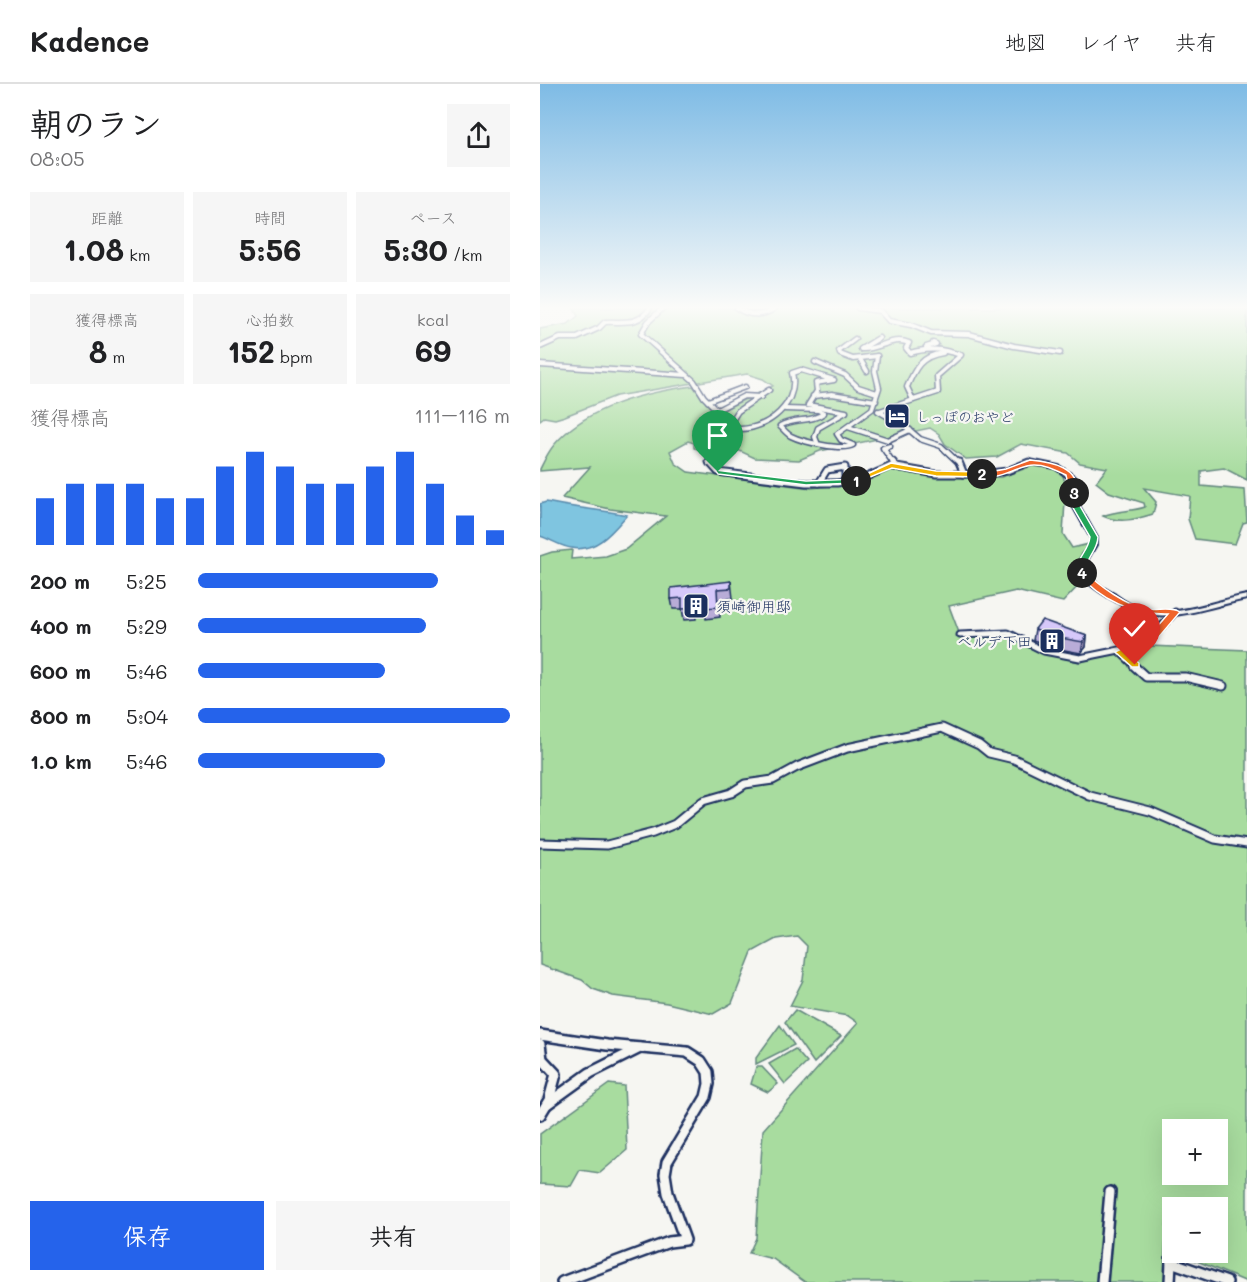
<!DOCTYPE html>
<html lang="ja">
<meta charset="utf-8">
<style>
body{margin:0;font-family:Mali,"Klee One",sans-serif;background:#f6f6f6;color:#202124;height:100vh;display:flex;flex-direction:column;font-size:22px;white-space:nowrap}
*{box-sizing:border-box;margin:0}
p{font-size:20px;color:#757577}
.icon{flex:none;width:33px;height:33px;fill:none;stroke:currentColor;stroke-width:2;stroke-linecap:round;stroke-linejoin:round}
.map{position:relative;flex:1;overflow:hidden}
.side{display:flex;flex-direction:column;background:#fff;width:540px}
.side>*{flex:none}
.fabs{position:absolute;left:622px;top:1035px;display:grid;gap:12px}
.fabs a{display:grid;place-items:center;width:66px;height:66px;border-radius:0px;background:#fff;box-shadow:0 6px 24px #0002;font-size:30px}
.pin{position:absolute;display:grid;place-items:center;width:51px;height:51px;color:#fff;margin:-62px -26px;border-radius:50% 50% 50% 0;rotate:-45deg;box-shadow:0 0 6px #0007}
.pin .icon{rotate:45deg}
.km{position:absolute;width:30px;height:30px;margin:-15px;border-radius:50%;background:#222;color:#fff;font-size:16px;line-height:30px;text-align:center}
.round{display:grid;place-items:center;flex:none;width:63px;height:63px;border-radius:0px;background:#f6f6f6}
.overview{display:flex;align-items:center;justify-content:space-between;height:102px;padding:0 30px}
h1{font-size:33px;font-weight:700;line-height:45px}
.stats{display:grid;grid-template-columns:repeat(3,1fr);gap:9px;height:102px;padding:6px 30px}
.stats div{display:grid;align-content:center;border-radius:0px;background:#f6f6f6;text-align:center}
.stats b{font-size:30px;font-weight:700}
.stats small{font-size:16px;font-weight:400}
.stats p{font-size:16px}
.chart{height:168px;padding:12px 30px}
.chart p{display:flex;justify-content:space-between}
.chart svg{width:100%;height:108px;margin-top:6px;stroke:#2563eb;stroke-width:6}
.cta{display:flex;gap:12px;margin-top:auto;padding:12px 30px}
.cta a{flex:1;height:69px;border-radius:0px;background:#2563eb;color:#fff;font-size:24px;font-weight:700;line-height:69px;text-align:center}
.cta a+a{background:#f6f6f6;color:#202124}
ul{padding:0 30px;list-style:none;font-size:20px}
li{display:grid;grid-template-columns:96px 72px 1fr;align-items:center;height:45px}
li i{height:15px;border-radius:8px;background:#2563eb}
header{display:flex;align-items:center;gap:36px;box-sizing:border-box;height:84px;padding:0 30px;background:#fff;border-bottom:2px solid #e0e0e0}
header strong{font-size:28px}
nav{display:flex;gap:33px;margin-inline-start:auto;font-size:21px}
main{display:flex;flex:1;min-height:0}
.map>svg:first-child{display:block}
.green{fill:#a8dc9f;stroke:#62867e;stroke-width:1.5;fill-rule:evenodd}
.water{fill:#7fc5e0;stroke:#5789ac;stroke-width:1.5}
.lines{fill:none;stroke-linecap:round;stroke-linejoin:round}
.minor-far3-casing{stroke:#1b2f5e;stroke-width:7}
.minor-far2-casing{stroke:#1b2f5e;stroke-width:9}
.minor-far1-casing{stroke:#1b2f5e;stroke-width:11}
.minor-casing{stroke:#1b2f5e;stroke-width:14}
.major-casing{stroke:#1b2f5e;stroke-width:4}
.minor-far3{stroke:#f6f6f2;stroke-width:4}
.minor-far2{stroke:#f6f6f2;stroke-width:5}
.minor-far1{stroke:#f6f6f2;stroke-width:7}
.minor{stroke:#f6f6f2;stroke-width:9}
.major{fill:#f6f6f2;fill-rule:evenodd}
.wall{fill:#b8acd7;stroke:#1b2f5e;stroke-width:1.5}
.shaded-wall{fill:#968caf;stroke:#1b2f5e;stroke-width:1.5}
.building{fill:#d6c8fa;stroke:#1b2f5e;stroke-width:1.5}
.split-1{fill:#22a559;stroke:#fff;stroke-width:1.5}
.split-2{fill:#f5b400;stroke:#fff;stroke-width:1.5}
.split-3{fill:#f0652b;stroke:#fff;stroke-width:1.5}
.split-4{fill:#22a559;stroke:#fff;stroke-width:1.5}
.split-5{fill:#f0652b;stroke:#fff;stroke-width:1.5}
.split-6{fill:#f5b400;stroke:#fff;stroke-width:1.5}
.labels{text-anchor:middle;dominant-baseline:central;stroke-width:4.5;stroke-linejoin:round;paint-order:stroke}
.far-poi-label{font-size:14px;fill:#1b2f5e;stroke:#f6f6f2;text-anchor:start}
.poi-label{font-size:15px;fill:#1b2f5e;stroke:#f6f6f2;text-anchor:start}
</style>
<header>
<strong>Kadence</strong>
<nav><a>地図</a><a>レイヤ</a><a>共有</a></nav>
</header>
<main>
<section class="side">
<div class="overview"><div><h1>朝のラン</h1><p>08:05</p></div><a class="round"><svg class="icon" aria-label="share" viewBox="0 0 24 24"><path d="M12 15V3M7 8l5-5 5 5M5 13v7h14v-7"/></svg></a></div>
<div class="stats">
<div><p>距離</p><b>1.08<small> km</small></b></div>
<div><p>時間</p><b>5:56</b></div>
<div><p>ペース</p><b>5:30<small> /km</small></b></div>
</div>
<div class="stats">
<div><p>獲得標高</p><b>8<small> m</small></b></div>
<div><p>心拍数</p><b>152<small> bpm</small></b></div>
<div><p>kcal</p><b>69</b></div>
</div>
<div class="chart"><p><span>獲得標高</span>111–116 m</p>
<svg viewBox="0 0 160 44" preserveAspectRatio="none"><path d="M5 44V25M15 44V19M25 44V19M35 44V19M45 44V25M55 44V25M65 44V12M75 44V6M85 44V12M95 44V19M105 44V19M115 44V12M125 44V6M135 44V19M145 44V32M155 44V38"/></svg>
</div>
<ul>
<li><b>200 m</b>5:25<i style="width:77%"></i></li>
<li><b>400 m</b>5:29<i style="width:73%"></i></li>
<li><b>600 m</b>5:46<i style="width:60%"></i></li>
<li><b>800 m</b>5:04<i style="width:100%"></i></li>
<li><b>1.0 km</b>5:46<i style="width:60%"></i></li>
</ul>
<div class="cta"><a>保存</a><a>共有</a></div>
</section>
<div class="map">
<svg width="707" height="1198" viewBox="0 0 707 1198">
<rect width="100%" height="100%" fill="#f6f6f2"/>
<filter id="ink" filterUnits="userSpaceOnUse"><feTurbulence type="fractalNoise" baseFrequency=".0167" numOctaves="2"/><feDisplacementMap in="SourceGraphic" scale="12" xChannelSelector="R" yChannelSelector="G"/><feConvolveMatrix kernelMatrix="1 2 1 2 8 2 1 2 1" color-interpolation-filters="sRGB"/></filter>
<g filter="url(#ink)">
<g class="green">
<path d="M 33,224 L 195,224 L 223,231 L 231,230 L 237,224 L 707,224 L 707,396 L 684,384 L 661,387 L 661,402 L 705,406 L 707,438 L 703,439 L 695,460 L 655,455 L 648,435 L 650,412 L 604,404 L 616,418 L 613,430 C 597,435 579,440 563,432 C 576,426 591,428 605,423 L 604,419 L 569,408 L 556,398 L 567,384 L 540,379 L 528,369 L 481,360 L 457,373 L 426,375 L 405,360 L 399,350 L 390,344 L 280,367 L 259,376 L 215,374 L 178,357 L 183,346 L 181,327 L 233,302 L 223,295 L 207,290 L 76,312 L 25,332 L 15,335 L 4,333 L 0,336 L 0,245 L 28,240 L 38,232 Z"/>
<path d="M 153,302 L 173,327 L 160,343 L 165,367 L 154,364 L 154,359 L 148,357 L 130,367 L 135,379 L 148,388 L 271,404 L 320,399 L 347,386 L 424,394 L 461,393 L 492,382 L 511,384 L 522,389 L 526,401 L 523,450 L 532,464 L 549,460 L 535,480 L 541,499 L 523,518 L 476,507 L 409,522 L 421,554 L 468,553 L 499,568 L 539,578 L 609,562 L 707,566 L 707,1198 L 638,1169 L 678,1168 L 678,1124 L 633,1124 L 633,1167 L 628,1198 L 265,1198 L 233,1175 L 209,1169 L 216,1154 L 223,1046 L 318,939 L 308,932 L 250,922 L 263,896 L 267,862 L 257,852 L 236,855 L 212,868 L 192,919 L 173,930 L 127,919 L 73,912 L 53,905 L 42,896 L 0,881 L 0,472 L 12,468 L 32,466 L 31,475 L 66,472 L 86,465 L 126,432 L 70,425 L 22,414 L 50,383 L 0,387 L 0,385 C 4,377 8,368 14,361 C 46,323 106,308 153,302 ZM 633,1046 L 678,1046 L 678,1090 L 633,1090 Z"/>
<polygon points="255,926 301,952 274,979 245,938"/>
<polygon points="240,941 254,961 216,980 216,974"/>
<polygon points="255,965 267,979 245,1000 229,980"/>
<polygon points="216,983 222,983 238,1000 228,1008 211,1000"/>
<polygon points="69,1000 84,1002 87,1066 60,1089 40,1086 31,1102 0,1100 0,1050"/>
</g>
<path class="water" d="M 6,418 C 33,424 58,425 87,431 C 73,447 56,469 32,464 C 21,463 10,455 0,452 L 0,420 Z"/>
<g class="lines">
<g class="minor-far3-casing">
<g id="minor-far3">
<polyline points="123,224 108,238 101,250 154,297 164,313 177,326 169,341 173,359 169,380"/>
<path d="M 197,224 C 209,232 223,233 235,224"/>
<polyline points="318,224 340,227 349,237 371,241 391,249 429,250 474,262 520,269"/>
<polyline points="315,255 299,267 300,270 313,275 337,272"/>
<path d="M 0,263 L 20,254 L 37,254 L 59,244 L 65,238 C 84,237 98,242 110,224"/>
<polyline points="386,263 396,260 393,259"/>
<polyline points="321,265 339,254"/>
<path d="M 322,265 C 339,266 352,252 369,259 L 366,264 L 370,269 C 389,263 402,265 421,271 L 397,292 L 398,308 L 340,327"/>
<polyline points="320,275 327,287"/>
<polyline points="275,278 305,291 318,303 337,309"/>
<polyline points="0,281 146,291"/>
<path d="M 229,306 L 198,327 L 188,343 C 218,353 261,323 252,289 L 261,286 L 294,296 L 276,299 L 277,307 L 268,321 L 306,328 L 278,344 L 275,353 L 277,358"/>
<polyline points="273,312 292,310 336,317"/>
<path d="M 373,316 L 367,303 C 375,284 381,272 403,269"/>
<polyline points="168,317 205,303"/>
<path d="M 245,325 L 278,326 L 284,329 C 271,339 254,333 240,342 C 243,345 247,350 251,352 C 263,358 302,367 313,361 L 301,356 L 297,350 L 332,325 L 339,304 L 335,287 L 337,272"/>
<polyline points="177,326 204,312 221,313"/>
<polyline points="338,327 366,343 380,355 401,362 420,380"/>
<polyline points="308,343 348,356 370,346"/>
<polyline points="350,362 343,364 354,380"/>
<polyline points="485,380 490,378"/>
</g>
</g>
<g class="minor-far2-casing">
<g id="minor-far2">
<polyline points="169,378 178,388 266,399 297,399 322,395 351,382 396,390 441,390 467,387 489,378"/>
<polyline points="353,378 356,382"/>
<polyline points="419,378 424,390"/>
<polyline points="279,399 287,386 305,383 305,398"/>
<polyline points="420,551 468,549 504,567 540,574 594,563 613,552 635,528"/>
<polyline points="580,568 596,583"/>
</g>
</g>
<g class="minor-far1-casing">
<g id="minor-far1">
<polyline points="594,582 606,593 645,593 683,602"/>
<polyline points="0,759 67,761 113,749 135,740 163,717 191,709 205,700 233,696 257,683 307,664 402,644 439,661 449,669 474,675 550,712 610,727 675,755 707,760"/>
</g>
</g>
<g class="minor-casing">
<g id="minor">
<polyline points="0,951 67,961 147,968 161,977 168,988 169,1000 166,1013 127,1078 125,1090 128,1109 145,1156 129,1158 22,1198"/>
<polyline points="0,960 2,975 16,990 9,1016 0,1031"/>
<polyline points="7,1020 50,989 100,964"/>
<polyline points="631,1178 687,1198"/>
<polyline points="562,1198 570,1108"/>
<polyline points="630,1198 633,1137"/>
</g>
</g>
<g class="major-casing">
<path id="major" d="M 490,376 L 519,382 L 535,393 L 539,422 L 557,454 L 557,459 L 543,483 C 550,497 561,503 574,510 C 581,515 589,521 598,524 C 631,536 674,517 707,511 L 707,515 C 670,522 631,540 594,527 C 585,524 578,518 570,514 C 556,505 544,498 537,483 L 551,459 L 551,454 L 533,422 L 529,394 L 515,384 L 488,379 L 488,377 Z"/>
</g>
<use href="#minor-far3" class="minor-far3"/>
<use href="#minor-far2" class="minor-far2"/>
<use href="#minor-far1" class="minor-far1"/>
<use href="#minor" class="minor"/>
<use href="#major" class="major"/>
</g>
<g class="wall">
<polygon points="191,497 193,514 179,516 180,533 166,535 165,526 155,526 156,535 144,536 142,525 133,525 131,515"/>
<polygon points="495,545 547,552 546,563 541,569 508,563 508,561 493,556"/>
</g>
<polygon class="shaded-wall" points="547,552 546,563 541,569 543,558"/>
<g class="building">
<polygon points="191,497 191,504 177,505 178,523 164,524 164,515 154,516 154,524 142,525 142,514 131,515 131,504"/>
<polygon points="502,536 547,552 543,558 509,552 510,550 495,545"/>
</g>
</g>
<linearGradient id="sky" x2="0" y2="1"><stop stop-color="#7ebbe5"/><stop offset="0.57" stop-color="#fbfbf9"/><stop offset="1" stop-color="#fbfbf9" stop-opacity="0"/></linearGradient>
<rect width="707" height="392" fill="url(#sky)"/>
<polygon class="split-1" points="175,386 266,397 316,395 320,397 316,399 266,401 178,390"/>
<polygon class="split-2" points="351,379 396,387 442,388 446,390 442,393 396,392 352,384 318,398 312,397"/>
<path class="split-3" d="M 490,376 C 512,378 541,383 537,411 L 530,409 L 526,391 C 515,386 506,381 494,381 C 477,381 455,400 439,390 L 466,385 Z"/>
<path class="split-4" d="M 534,407 L 538,409 L 540,422 L 558,453 C 557,469 545,472 547,489 L 542,492 L 538,489 C 536,472 548,469 550,453 L 532,422 L 530,409 Z"/>
<path class="split-5" d="M 539,487 L 545,487 C 557,501 589,523 607,525 C 617,527 631,522 640,528 L 617,555 L 610,555 L 610,551 L 628,530 C 595,531 559,516 538,489 Z"/>
<polygon class="split-6" points="610,551 618,553 601,565 587,569 599,579 599,583 592,583 575,568"/>
<defs>
<g id="hotel-square" transform="scale(1.35)"><rect x="-9" y="-9" width="18" height="18" rx="4" fill="#1b2f5e" stroke="#f6f6f2"/><path d="M-6-4.5h1.5V1H6V5H4.5V3h-9V5H-6ZM-4 0a1.8 1.8 0 1 1 3.6 0ZM.5 0V-2.5h3Q6-2.5 6 0Z" fill="#fff"/></g>
<g id="building-square" transform="scale(1.35)"><rect x="-9" y="-9" width="18" height="18" rx="4" fill="#1b2f5e" stroke="#f6f6f2"/><path d="M-4-6H4V6H1V3H-1V6H-4ZM-2.5-4.3h1.7v1.8h-1.7ZM.8-4.3h1.7v1.8H.8ZM-2.5-1h1.7V.8h-1.7ZM.8-1h1.7V.8H.8Z" fill="#fff"/></g>
</defs>
<g fill-rule="evenodd">
<use href="#hotel-square" x="357" y="332"/>
<use href="#building-square" x="156" y="522"/>
<use href="#building-square" x="512" y="557"/>
</g>
<g class="labels">
<g class="far-poi-label">
<text x="376" y="332">しっぽのおやど</text>
</g>
<g class="poi-label">
<text x="176" y="522">須崎御用邸</text>
<text x="492" y="557" text-anchor="end">ベルデ下田</text>
</g>
</g>
</svg>
<div class="fabs">
<a>+</a>
<a>−</a>
</div>
<div class="pin" style="left:178px;top:388px;background:#1e9e55"><svg class="icon" aria-label="arrive" viewBox="0 0 24 24"><path d="M6 21V4h12l-3 4 3 4H6"/></svg></div>
<div class="pin" style="left:595px;top:581px;background:#d93025"><svg class="icon" aria-label="check" viewBox="0 0 24 24"><path d="M5 12l5 5 9-10"/></svg></div>
<b class="km" style="left:316px;top:397px">1</b>
<b class="km" style="left:442px;top:390px">2</b>
<b class="km" style="left:534px;top:409px">3</b>
<b class="km" style="left:542px;top:489px">4</b>
</div>
</main>
